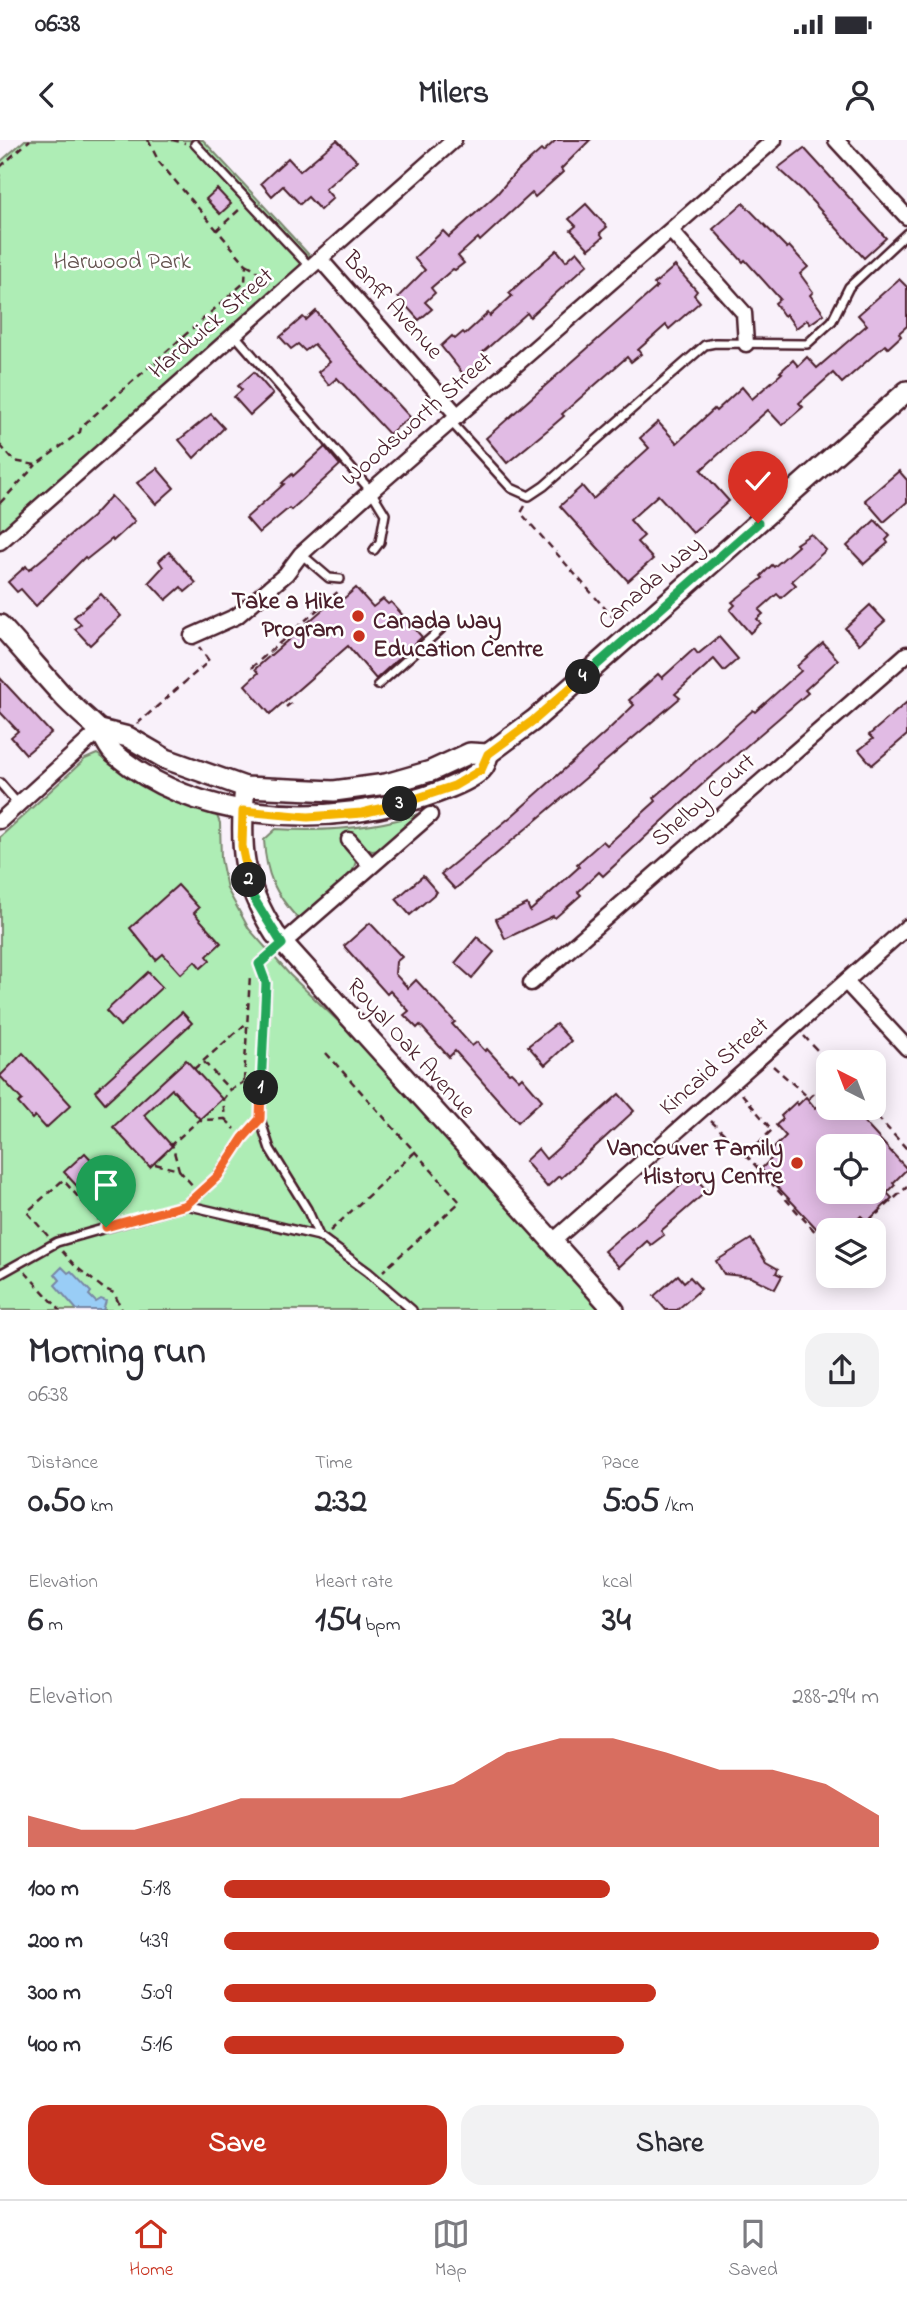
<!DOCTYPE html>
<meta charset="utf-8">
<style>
body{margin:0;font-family:"Indie Flower",sans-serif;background:#f2f2f3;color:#2b2b33;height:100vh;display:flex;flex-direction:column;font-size:26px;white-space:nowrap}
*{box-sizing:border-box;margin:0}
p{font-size:23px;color:#7c7c81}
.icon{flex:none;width:38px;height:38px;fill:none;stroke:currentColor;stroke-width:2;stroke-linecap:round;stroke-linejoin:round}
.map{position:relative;height:1170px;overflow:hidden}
.sheet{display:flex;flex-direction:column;background:#fff;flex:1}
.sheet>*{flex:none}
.needle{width:46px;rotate:318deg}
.fabs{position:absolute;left:816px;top:910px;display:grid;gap:14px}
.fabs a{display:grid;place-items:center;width:70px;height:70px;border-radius:14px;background:#fff;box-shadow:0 4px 18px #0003;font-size:35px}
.pin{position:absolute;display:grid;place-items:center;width:60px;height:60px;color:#fff;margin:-72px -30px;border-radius:50% 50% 50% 0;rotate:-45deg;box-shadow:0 0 7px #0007}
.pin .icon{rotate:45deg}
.km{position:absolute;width:35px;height:35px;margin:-18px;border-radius:50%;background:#222;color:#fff;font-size:19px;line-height:35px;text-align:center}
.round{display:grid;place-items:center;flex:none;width:74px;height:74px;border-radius:21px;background:#f2f2f3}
.head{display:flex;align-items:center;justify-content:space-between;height:119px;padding:0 28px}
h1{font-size:38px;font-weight:800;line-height:52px}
.metrics{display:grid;grid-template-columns:repeat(3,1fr);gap:10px;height:119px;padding:7px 28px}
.metrics div{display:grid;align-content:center}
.metrics b{font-size:35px;font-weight:800}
.metrics small{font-size:19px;font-weight:400}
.metrics p{font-size:19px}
.chart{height:196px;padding:14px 28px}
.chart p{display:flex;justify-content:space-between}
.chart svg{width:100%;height:126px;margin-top:7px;fill:#c8321e;opacity:.7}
.primary-button{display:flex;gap:14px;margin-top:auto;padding:14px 28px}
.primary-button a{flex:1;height:80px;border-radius:21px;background:#c8321e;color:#fff;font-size:28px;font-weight:800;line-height:80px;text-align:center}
.primary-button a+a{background:#f2f2f3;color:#2b2b33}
ul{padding:0 28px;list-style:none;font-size:23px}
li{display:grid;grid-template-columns:112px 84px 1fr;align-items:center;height:52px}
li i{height:18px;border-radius:9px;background:#c8321e}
.status{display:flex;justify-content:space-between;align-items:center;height:49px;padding:0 35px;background:#fff;direction:ltr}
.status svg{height:19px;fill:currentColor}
header{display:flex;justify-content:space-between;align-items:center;height:91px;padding:0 28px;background:#fff;font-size:32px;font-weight:800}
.menu{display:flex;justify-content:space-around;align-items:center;height:98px;border-top:2px solid #e1e1e2;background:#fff;font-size:19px;color:#7c7c81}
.menu a{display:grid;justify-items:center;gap:4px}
.menu .on{color:#c8321e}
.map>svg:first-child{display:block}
.green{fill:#aeedb5;stroke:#7c8670;stroke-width:2}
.water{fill:#99cdf6;stroke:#7987a5;stroke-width:2}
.building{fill:#e1bbe4;stroke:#4a1f2b;stroke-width:2;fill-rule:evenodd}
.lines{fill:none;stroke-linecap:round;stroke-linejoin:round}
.lane-casing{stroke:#4a1f2b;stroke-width:12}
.street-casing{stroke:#4a1f2b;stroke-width:19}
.secondary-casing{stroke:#4a1f2b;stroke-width:24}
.path{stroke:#4a1f2b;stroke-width:2.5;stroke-dasharray:7 5;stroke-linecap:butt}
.lane{stroke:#fff;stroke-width:7}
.street{stroke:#fff;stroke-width:14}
.secondary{stroke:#fff;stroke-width:19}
.split-1-casing{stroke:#fff;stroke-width:14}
.split-2-casing{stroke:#fff;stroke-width:14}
.split-3-casing{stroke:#fff;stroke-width:14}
.split-4-casing{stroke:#fff;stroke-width:14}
.split-5-casing{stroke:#fff;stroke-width:14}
.split-1{stroke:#f0652b;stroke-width:9}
.split-2{stroke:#22a559;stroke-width:9}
.split-3{stroke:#f5b400;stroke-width:9}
.split-4{stroke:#f5b400;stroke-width:9}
.split-5{stroke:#22a559;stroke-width:9}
.poi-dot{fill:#c8321e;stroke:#fff;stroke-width:2.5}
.labels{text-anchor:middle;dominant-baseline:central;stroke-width:5;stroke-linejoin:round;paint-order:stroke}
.park-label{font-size:24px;fill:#63524e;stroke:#fff}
.street-label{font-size:24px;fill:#4a1f2b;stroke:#fff}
.poi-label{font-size:24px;font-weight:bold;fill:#4a1f2b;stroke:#fff;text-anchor:end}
</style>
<div class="status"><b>06:38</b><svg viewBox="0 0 49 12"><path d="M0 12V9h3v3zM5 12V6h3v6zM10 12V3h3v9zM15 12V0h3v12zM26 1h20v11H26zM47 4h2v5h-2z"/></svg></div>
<header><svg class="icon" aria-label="back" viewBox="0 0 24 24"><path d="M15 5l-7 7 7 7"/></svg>Milers<svg class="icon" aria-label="person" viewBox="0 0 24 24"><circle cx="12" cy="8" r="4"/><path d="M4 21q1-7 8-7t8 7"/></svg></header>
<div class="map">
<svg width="907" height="1170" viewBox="0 0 907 1170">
<rect width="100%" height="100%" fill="#f9f1fa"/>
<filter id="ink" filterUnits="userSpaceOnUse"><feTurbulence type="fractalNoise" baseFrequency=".0143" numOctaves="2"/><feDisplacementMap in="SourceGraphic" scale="14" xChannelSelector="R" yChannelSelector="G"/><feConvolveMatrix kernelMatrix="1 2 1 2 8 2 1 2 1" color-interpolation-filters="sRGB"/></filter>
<g filter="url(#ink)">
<g class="green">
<polygon points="25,0 203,0 311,117 0,392 0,22"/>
<polygon points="97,614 128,634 217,676 220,683 221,719 227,749 249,789 290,835 367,909 601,1170 0,1170 0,697 85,619"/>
<path d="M 424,672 L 380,710 L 372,711 L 361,707 L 352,733 L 298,779 C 275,753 266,736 264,700 L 276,689 C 327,692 376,689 424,672 Z"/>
</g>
<polygon class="water" points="62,1127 68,1133 71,1131 91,1152 89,1155 96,1162 101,1159 106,1161 103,1170 77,1170 55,1145 60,1140 55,1134"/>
<g class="building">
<polygon points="337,0 357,21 325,49 333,58 320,70 308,57 300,64 283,46 272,56 261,43 288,18 300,31"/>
<polygon points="556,0 590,0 561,29 563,32 535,57 532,53 480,101 478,98 458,116 464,123 455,130 453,129 431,148 435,153 425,162 432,169 419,180 398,157 425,130 414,118 443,91 449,97 497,54 514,34 541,10 543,12"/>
<polygon points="804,8 886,98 864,118 801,49 778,28"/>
<polygon points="217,49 231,64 220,74 206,59"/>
<polygon points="743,63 787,108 789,106 808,127 800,134 813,152 810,155 824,174 810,184 807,180 796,188 786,174 784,176 775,163 780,159 745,120 743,122 713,89"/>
<polygon points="586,64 607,87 600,93 603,97 589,109 571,90 576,86 569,79"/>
<polygon points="557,110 566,121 577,111 588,124 530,177 527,173 482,213 485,217 464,235 441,206 452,196 455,199 463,192 465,194 488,173 490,176 512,156 509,153"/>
<polygon points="675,126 697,151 694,155 700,162 669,189 666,185 638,210 641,214 631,222 627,217 562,274 564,276 550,288 507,323 486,298 657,147 654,144"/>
<polygon points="899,139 907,147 907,186 899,193 901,196 888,208 885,205 842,243 833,233 799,263 803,267 782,285 768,270 701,330 729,361 693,393 658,355 630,380 644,396 637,402 653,419 628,441 560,366 582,346 593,359 649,308 640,298 658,282 677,303 714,269 716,271 742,247 752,259 782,233 780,232 793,220 798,226 807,217 817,228 867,185 858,175"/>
<polygon points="316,171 346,208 410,277 389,294 337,238 329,245 318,232 330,222 314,204 305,211 298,204 291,209 280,197 303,177 306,180"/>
<polygon points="254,232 273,254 250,275 234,257 242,250 238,246"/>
<polygon points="211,274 224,288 194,318 179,300"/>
<polygon points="325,307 340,325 291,370 289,368 259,393 246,378 284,344 282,343 292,334 293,336"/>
<polygon points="157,328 174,348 156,364 137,343"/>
<polygon points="899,331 907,340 907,362 884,382 865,360"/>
<polygon points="111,356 135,381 113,401 112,399 87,419 85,417 36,466 21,449 17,452 8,442 26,426 29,430 92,377"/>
<polygon points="875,380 890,396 886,400 888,403 864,424 847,406"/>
<polygon points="811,394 826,410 792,441 796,445 781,458 777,454 759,470 763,474 757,479 761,483 750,493 730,470 735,465 732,462 763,438 761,436 772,425 774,427 798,406 796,404"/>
<polygon points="169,412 196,443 185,452 181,447 166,460 149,442 163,427 159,421"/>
<polygon points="356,448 373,467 383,459 388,464 391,462 422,497 376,539 348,506 270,574 245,545 258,533 255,529 321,471 338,458 341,461"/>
<polygon points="101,454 121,476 90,505 75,489 81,484 74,477"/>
<polygon points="870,465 885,481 859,504 845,488"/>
<polygon points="719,497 738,519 724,531 714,519 675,554 680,558 455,749 441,734 513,675 606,592 634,565 629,560 658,534 662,538 694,509 698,514"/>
<polygon points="823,503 838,520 805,550 808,553 707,640 603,736 599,732 578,752 581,755 555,778 553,776 505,799 496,779 527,764 530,771 579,727 577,724 603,701 607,705 656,661 654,658 680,635 753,570 755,572 801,531 797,526"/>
<polygon points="0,538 51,593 26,614 11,597 18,591 0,572"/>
<polygon points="907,562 907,595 872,625 859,610 873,599 869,595"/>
<polygon points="423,736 437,752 410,775 396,759"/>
<polygon points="178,745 199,768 194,773 221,803 207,816 210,820 201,828 195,821 181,834 163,814 156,820 130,788"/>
<polygon points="370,783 402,817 396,822 395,834 408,848 416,840 455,882 452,884 472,906 477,902 485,911 487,909 509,933 511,932 519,940 522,937 542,960 518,982 455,911 449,917 420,885 417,888 404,875 409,871 390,851 387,854 344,806"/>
<polygon points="477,797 494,812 472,838 455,823"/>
<polygon points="148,832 162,847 120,886 106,871"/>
<polygon points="182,872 192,883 105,963 95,951"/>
<polygon points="556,884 571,901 545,925 528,906"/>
<polygon points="23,913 71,965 46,988 35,976 32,979 18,963 22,960 0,936"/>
<polygon points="186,920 222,959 200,979 172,949 144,975 172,1006 150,1027 113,987"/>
<polygon points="619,954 634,971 561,1038 559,1036 547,1047 525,1021 538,1009 546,1019"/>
<path d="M 828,956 L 828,968 L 878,968 L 863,981 L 907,1029 L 893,1043 L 895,1045 L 887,1053 L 892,1058 L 867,1082 L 861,1076 L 854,1083 L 852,1080 L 841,1090 L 836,1090 L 827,1081 L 818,1090 L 761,1029 L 772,1018 L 768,1014 L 786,996 L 776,985 L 783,979 L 781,976 L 796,962 L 798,965 L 806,957 L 815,968 ZM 828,1006 L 873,1006 L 873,1052 L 828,1052 Z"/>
<polygon points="85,1013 120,1051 99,1070 64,1032"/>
<polygon points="693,1035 707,1051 661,1091 664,1095 651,1105 647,1101 619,1127 604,1111"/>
<polygon points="751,1099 766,1122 778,1129 776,1133 782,1136 775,1149 751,1137 724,1134 716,1121"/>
<polygon points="678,1135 684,1142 690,1137 701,1149 677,1170 666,1170 654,1156"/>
</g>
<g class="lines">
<g class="lane-casing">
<g id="lane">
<polyline points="195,4 310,127"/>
<polyline points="234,194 371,351 385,374 380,402 374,410"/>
<polyline points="451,282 511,348 529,356 544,346 705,205 715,203 807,204 832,181 849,147 907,93"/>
<polyline points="301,414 329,438 340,439"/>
<polyline points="378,545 441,489 436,483"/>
<polyline points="0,643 18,664"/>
<polyline points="282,804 259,824 266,843 260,979 270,1009 307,1069 319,1096"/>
<polyline points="186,1065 218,1036 243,998 260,979"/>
<polyline points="0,1134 57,1102 186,1065 319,1096 368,1132 412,1170"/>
</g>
</g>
<g class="street-casing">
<g id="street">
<polyline points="836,0 907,77"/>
<polyline points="671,91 744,173 746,204"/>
<polyline points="320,119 458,276"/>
<polyline points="0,402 454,0"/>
<polyline points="192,496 237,476 286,434 301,414 371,351 774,0"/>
<polyline points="0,681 100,590"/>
<polyline points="349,700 371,726"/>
<polyline points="282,804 430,675"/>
<polyline points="846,842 907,908"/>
<polyline points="531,843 907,514"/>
<polyline points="552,1102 907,787"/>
</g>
</g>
<g class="secondary-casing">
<g id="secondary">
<path d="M 0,485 C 21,508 42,533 63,556 C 74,568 87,578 98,589 C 105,597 108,609 116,615 C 195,680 310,686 405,662 C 424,658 469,643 482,629 C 486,625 487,619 488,614"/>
<polyline points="100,590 128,597 166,619 245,647 334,651 386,644 431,631 470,613 488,614 534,580 907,251"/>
<path d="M 245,647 C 239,707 242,742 275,794 L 614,1170"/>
</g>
</g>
<g class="path">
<polyline points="148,0 159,22 217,90"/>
<polyline points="172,0 185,3"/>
<polyline points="0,27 30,0"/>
<polyline points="246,124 255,129 269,145"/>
<polyline points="155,222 164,232"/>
<polyline points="0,305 14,321 36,325 80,292 81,287 245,142 246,124 217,90 240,69"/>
<polyline points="0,363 36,325"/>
<polyline points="525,366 521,373 618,483"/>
<polyline points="251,528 341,449"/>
<polyline points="286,567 291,563"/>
<polyline points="137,584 209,521 199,507"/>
<polyline points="804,896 828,922"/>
<polyline points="326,913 460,1062 383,1131"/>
<polyline points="204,922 230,950"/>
<polyline points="773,926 809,958 828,941"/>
<polyline points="194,929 248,882"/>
<polyline points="244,941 250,835"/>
<polyline points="742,954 772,990 746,1015"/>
<polyline points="869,968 907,1009"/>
<polyline points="225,979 235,989"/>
<polyline points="711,981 746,1015 828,1106"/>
<polyline points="155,1024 179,1030 172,1004 199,980 225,979 223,959 230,950 244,942"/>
<polyline points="179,1030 193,1046"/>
<polyline points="859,1090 907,1047"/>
<polyline points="330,1091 415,1012"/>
<polyline points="48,1096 27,1072 63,1040 99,1080"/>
<polyline points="62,1111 75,1126 103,1148 114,1153 122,1170"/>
<polyline points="25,1132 60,1170"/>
</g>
<use href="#lane" class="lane"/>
<use href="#street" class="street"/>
<use href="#secondary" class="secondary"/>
</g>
</g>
<g class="lines" filter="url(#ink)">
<g class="split-1-casing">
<polyline id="split-1" points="106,1087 186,1065 218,1036 243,998 260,979 261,948"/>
</g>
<g class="split-2-casing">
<polyline id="split-2" points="249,740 253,757 282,804 259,824 266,843 261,948"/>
</g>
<g class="split-3-casing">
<polyline id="split-3" points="249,740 242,706 243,671 308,677 362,673 400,664"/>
</g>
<g class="split-4-casing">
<polyline id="split-4" points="400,664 454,646 481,630 488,614 534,580 583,537"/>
</g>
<g class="split-5-casing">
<polyline id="split-5" points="583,537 758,383"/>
</g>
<use href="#split-1" class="split-1"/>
<use href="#split-2" class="split-2"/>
<use href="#split-3" class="split-3"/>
<use href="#split-4" class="split-4"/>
<use href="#split-5" class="split-5"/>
</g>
<g class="poi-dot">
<circle cx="358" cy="476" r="7"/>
<circle cx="359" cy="496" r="7"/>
<circle cx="797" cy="1023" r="7"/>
</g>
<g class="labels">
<g class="park-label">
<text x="122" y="122">Harwood Park</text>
</g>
<g class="street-label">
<text transform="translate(392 166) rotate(48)">Banff Avenue</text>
<text transform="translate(212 184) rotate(-41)">Hardwick Street</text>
<text transform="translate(418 280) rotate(-41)">Woodsworth Street</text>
<text transform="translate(651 444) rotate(-41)">Canada Way</text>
<text transform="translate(704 661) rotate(-41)">Shelby Court</text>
<text transform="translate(410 909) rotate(48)">Royal Oak Avenue</text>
<text transform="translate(715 927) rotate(-41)">Kincaid Street</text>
</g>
<g class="poi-label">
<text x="344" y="462">Take a Hike<tspan x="344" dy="28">Program</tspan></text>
<text x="373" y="482" text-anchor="start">Canada Way<tspan x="373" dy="28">Education Centre</tspan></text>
<text x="783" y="1009">Vancouver Family<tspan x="783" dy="28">History Centre</tspan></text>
</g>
</g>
</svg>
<div class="fabs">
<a><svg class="needle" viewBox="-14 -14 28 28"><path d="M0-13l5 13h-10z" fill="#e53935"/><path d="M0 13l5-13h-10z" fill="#7c7c81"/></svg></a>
<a><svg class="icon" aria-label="locate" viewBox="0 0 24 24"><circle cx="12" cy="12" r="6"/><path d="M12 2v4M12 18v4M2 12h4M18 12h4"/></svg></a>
<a><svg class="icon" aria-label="layers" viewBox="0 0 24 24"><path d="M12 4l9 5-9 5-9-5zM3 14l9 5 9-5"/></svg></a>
</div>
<div class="pin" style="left:106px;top:1087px;background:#1e9e55"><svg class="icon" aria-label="arrive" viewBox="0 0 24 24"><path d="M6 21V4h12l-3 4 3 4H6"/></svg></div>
<div class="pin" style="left:758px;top:383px;background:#d93025"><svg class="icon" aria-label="check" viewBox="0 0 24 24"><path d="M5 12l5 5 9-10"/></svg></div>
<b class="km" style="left:261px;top:948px">1</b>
<b class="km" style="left:249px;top:740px">2</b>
<b class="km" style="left:400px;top:664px">3</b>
<b class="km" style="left:583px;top:537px">4</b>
</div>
<section class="sheet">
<div class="head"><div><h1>Morning run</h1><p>06:38</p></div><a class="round"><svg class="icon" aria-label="share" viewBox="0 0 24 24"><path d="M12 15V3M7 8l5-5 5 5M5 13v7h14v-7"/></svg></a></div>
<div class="metrics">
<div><p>Distance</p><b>0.50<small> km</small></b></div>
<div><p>Time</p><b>2:32</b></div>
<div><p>Pace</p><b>5:05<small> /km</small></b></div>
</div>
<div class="metrics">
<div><p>Elevation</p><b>6<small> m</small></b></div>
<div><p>Heart rate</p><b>154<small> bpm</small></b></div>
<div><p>kcal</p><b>34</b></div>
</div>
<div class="chart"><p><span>Elevation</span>288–294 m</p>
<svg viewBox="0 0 160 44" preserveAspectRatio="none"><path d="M0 44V33L10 38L20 38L30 33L40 27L50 27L60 27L70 27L80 22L90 11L100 6L110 6L120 11L130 17L140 17L150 22L160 33V44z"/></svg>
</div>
<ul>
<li><b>100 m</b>5:18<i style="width:59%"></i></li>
<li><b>200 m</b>4:39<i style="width:100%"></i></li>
<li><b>300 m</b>5:09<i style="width:66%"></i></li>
<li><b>400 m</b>5:16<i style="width:61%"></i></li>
</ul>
<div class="primary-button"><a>Save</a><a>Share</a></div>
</section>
<nav class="menu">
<a class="on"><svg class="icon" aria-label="home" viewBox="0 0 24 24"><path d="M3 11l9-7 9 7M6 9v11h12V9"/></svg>Home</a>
<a><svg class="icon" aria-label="map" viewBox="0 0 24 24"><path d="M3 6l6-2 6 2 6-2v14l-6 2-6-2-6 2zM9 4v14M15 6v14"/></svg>Map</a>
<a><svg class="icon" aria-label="saved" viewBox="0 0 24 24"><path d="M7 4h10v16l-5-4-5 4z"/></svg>Saved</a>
</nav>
